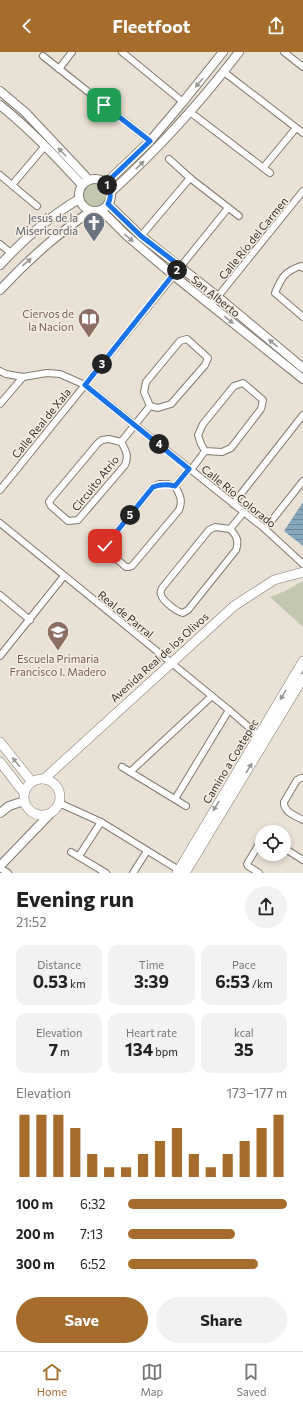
<!DOCTYPE html>
<meta charset="utf-8">
<style>
body{margin:0;font-family:Commissioner,sans-serif;background:#f2f2f2;color:#222;height:100vh;display:flex;flex-direction:column;font-size:15px;white-space:nowrap}
*{box-sizing:border-box;margin:0}
p{font-size:13px;color:#767676}
.icon{flex:none;width:22px;height:22px;fill:none;stroke:currentColor;stroke-width:2;stroke-linecap:round;stroke-linejoin:round}
.map{position:relative;height:821px;overflow:hidden}
.sheet{display:flex;flex-direction:column;background:#fff;flex:1}
.sheet>*{flex:none}
.fabs{position:absolute;left:255px;top:773px;display:grid;gap:8px}
.fabs a{display:grid;place-items:center;width:36px;height:36px;border-radius:50%;background:#fff;box-shadow:0 2px 6px #0003;font-size:20px}
.pin{position:absolute;display:grid;place-items:center;width:34px;height:34px;color:#fff;margin:-17px;border-radius:8px;box-shadow:0 2px 6px #0006}
.km{position:absolute;width:20px;height:20px;margin:-10px;border-radius:50%;background:#222;color:#fff;font-size:11px;line-height:20px;text-align:center}
.round{display:grid;place-items:center;flex:none;width:42px;height:42px;border-radius:21px;background:#f2f2f2}
.headline{display:flex;align-items:center;justify-content:space-between;height:68px;padding:0 16px}
h1{font-size:22px;font-weight:700;line-height:30px}
.metrics{display:grid;grid-template-columns:repeat(3,1fr);gap:6px;height:68px;padding:4px 16px}
.metrics div{display:grid;align-content:center;border-radius:10px;background:#f2f2f2;text-align:center}
.metrics b{font-size:17px;font-weight:700}
.metrics small{font-size:11px;font-weight:400}
.metrics p{font-size:11px}
.chart{height:112px;padding:8px 16px}
.chart p{display:flex;justify-content:space-between}
.chart svg{width:100%;height:72px;margin-top:4px;stroke:#a56c2b;stroke-width:6}
.button{display:flex;gap:8px;margin-top:auto;padding:8px 16px}
.button a{flex:1;height:46px;border-radius:24px;background:#a56c2b;color:#fff;font-size:16px;font-weight:700;line-height:46px;text-align:center}
.button a+a{background:#f2f2f2;color:#222}
ul{padding:0 16px;list-style:none;font-size:13px}
li{display:grid;grid-template-columns:64px 48px 1fr;align-items:center;height:30px}
li i{height:10px;border-radius:5px;background:#a56c2b}
header{display:flex;justify-content:space-between;align-items:center;height:52px;padding:0 16px;background:#a56c2b;color:#fff;font-size:18px;font-weight:700}
.tab-bar{display:flex;justify-content:space-around;align-items:center;height:56px;border-top:1px solid #e0e0e0;background:#fff;font-size:11px;color:#767676}
.tab-bar a{display:grid;justify-items:center;gap:2px}
.tab-bar .selected{color:#a56c2b}
.map>svg:first-child{display:block}
.park{fill:#c3c7b0}
.water{fill:url(#water-rules)}
.lines{fill:none;stroke-linecap:round;stroke-linejoin:round}
.minor-casing{stroke:#81796e;stroke-width:8}
.tertiary-casing{stroke:#81796e;stroke-width:10}
.secondary-casing{stroke:#81796e;stroke-width:10}
.minor{stroke:#fff;stroke-width:6}
.tertiary{stroke:#fff;stroke-width:8}
.secondary{stroke:#fff;stroke-width:9}
.oneway{fill:#989795}
.route-casing{stroke:#fff;stroke-width:8}
.route{stroke:#1a73e8;stroke-width:5}
.labels{text-anchor:middle;dominant-baseline:central;stroke-width:3;stroke-linejoin:round;paint-order:stroke}
.worship-label{font-size:11px;fill:#5b616d;stroke:#f6eee2;text-anchor:end}
.street-label{font-size:11px;fill:#322f2b;stroke:#f6eee2}
.education-label{font-size:11px;fill:#785e54;stroke:#f6eee2;text-anchor:end}
</style>
<header><svg class="icon" aria-label="back" viewBox="0 0 24 24"><path d="M15 5l-7 7 7 7"/></svg>Fleetfoot<svg class="icon" aria-label="share" viewBox="0 0 24 24"><path d="M12 15V3M7 8l5-5 5 5M5 13v7h14v-7"/></svg></header>
<div class="map">
<svg width="303" height="821" viewBox="0 0 303 821">
<defs>
<pattern id="water-rules" width="6" height="5" patternUnits="userSpaceOnUse"><rect width="6" height="5" fill="#84a7bb"/><path d="M0 2.5h6" fill="none" stroke="#6d8898"/></pattern>
</defs>
<rect width="100%" height="100%" fill="#e9e1d4"/>
<g class="park">
<circle cx="95" cy="142" r="12"/>
<polygon points="303,529 303,575 270,545 285,539"/>
</g>
<polygon class="water" points="303,450 303,494 284,479"/>
<g class="lines">
<g class="minor-casing">
<g id="minor">
<polyline points="122,0 183,50"/>
<polyline points="284,0 303,15"/>
<polyline points="43,4 150,89"/>
<polyline points="59,17 72,0"/>
<polyline points="224,20 303,81"/>
<polyline points="190,60 270,121"/>
<polyline points="169,107 190,126 239,164"/>
<polyline points="263,116 296,76"/>
<polyline points="0,123 37,154"/>
<polyline points="12,133 45,94"/>
<polyline points="141,184 190,126"/>
<polyline points="0,192 11,201"/>
<path d="M 303,216 L 301,214 C 285,219 281,226 275,241 L 303,265"/>
<polyline points="211,253 303,139"/>
<polygon points="187,287 208,306 205,313 171,352 158,356 150,354 144,340 146,330 180,289"/>
<polyline points="0,319 6,322 23,325 47,321 60,322 85,333 265,477 303,512"/>
<polygon points="243,331 263,348 261,357 231,396 222,400 205,399 201,392 198,383 203,372 234,334"/>
<polyline points="0,352 23,325"/>
<path d="M 109,387 L 121,390 C 126,398 129,404 125,413 L 78,468 L 68,469 L 51,454 L 49,450 L 51,447 L 98,391 L 102,388 Z"/>
<polyline points="121,390 150,354"/>
<polyline points="191,418 205,399"/>
<path d="M 159,432 L 167,432 L 175,434 C 180,443 183,449 179,458 L 132,514 L 129,515 L 126,515 L 105,497 L 105,494 L 153,435 Z"/>
<polyline points="175,434 189,417"/>
<polyline points="0,438 228,156"/>
<polyline points="233,452 303,363"/>
<polyline points="0,471 229,658 259,684"/>
<path d="M 215,475 L 230,477 C 237,484 239,489 236,498 L 188,558 L 183,561 C 177,560 162,549 161,542 C 160,541 161,538 162,536 L 209,478 Z"/>
<polyline points="230,477 244,460"/>
<polyline points="265,477 303,429"/>
<polyline points="0,543 30,568"/>
<polyline points="0,604 64,524"/>
<polyline points="122,715 186,754"/>
<polyline points="130,720 212,644"/>
<path d="M 303,726 L 301,726 L 297,728 L 284,750 C 283,760 296,764 303,768"/>
<polyline points="175,747 229,658"/>
<polyline points="59,751 101,770 182,820"/>
<polyline points="284,796 303,808"/>
<polyline points="71,800 106,821"/>
<polyline points="79,804 101,770"/>
<polyline points="0,816 8,821"/>
<polyline points="133,821 147,799"/>
<polyline points="259,821 248,814 247,812 262,787"/>
</g>
</g>
<g class="tertiary-casing">
<g id="tertiary">
<polyline points="0,39 25,60 89,128"/>
<path d="M 0,53 C 30,77 56,105 82,133"/>
<circle cx="95" cy="143" r="16"/>
<polyline points="106,131 150,89 183,50 223,0"/>
<path d="M 111,140 C 158,97 201,50 239,0"/>
<polyline points="108,152 141,184 218,245 303,316"/>
<polyline points="101,158 126,183 173,223 303,327"/>
<path d="M 0,213 C 23,188 50,164 79,147"/>
<path d="M 0,238 C 27,209 58,181 91,159"/>
<polyline points="0,761 9,754 24,749"/>
<polyline points="0,814 51,761"/>
</g>
</g>
<g class="secondary-casing">
<g id="secondary">
<polyline points="0,690 32,730"/>
<polyline points="0,710 24,741"/>
<circle cx="42" cy="745" r="18"/>
<polyline points="44,727 234,554 274,528 303,520"/>
<polyline points="177,821 303,609"/>
<polyline points="185,821 303,626"/>
</g>
</g>
<use href="#minor" class="minor"/>
<use href="#tertiary" class="tertiary"/>
<use href="#secondary" class="secondary"/>
</g>
<defs><path id="oneway-solid" d="M-6-.8H1V-3.2L6.5 0L1 3.2V.8H-6Z"/></defs>
<g class="oneway">
<use href="#oneway-solid" transform="translate(199 31) rotate(129)"/>
<use href="#oneway-solid" transform="translate(62 100) rotate(-134)"/>
<use href="#oneway-solid" transform="translate(140 113) rotate(-44)"/>
<use href="#oneway-solid" transform="translate(129 186) rotate(41)"/>
<use href="#oneway-solid" transform="translate(27 210) rotate(-41)"/>
<use href="#oneway-solid" transform="translate(229 268) rotate(39)"/>
<use href="#oneway-solid" transform="translate(273 291) rotate(-140)"/>
<use href="#oneway-solid" transform="translate(283 643) rotate(121)"/>
<use href="#oneway-solid" transform="translate(16 710) rotate(-129)"/>
<use href="#oneway-solid" transform="translate(249 716) rotate(-59)"/>
<use href="#oneway-solid" transform="translate(216 754) rotate(121)"/>
</g>
<g class="lines">
<g class="route-casing">
<path id="route" d="M 104,53 L 150,89 L 106,131 C 111,138 112,144 108,152 L 141,184 L 180,214 L 85,333 L 189,417 L 175,434 C 167,432 161,432 153,435 L 105,494"/>
</g>
<use href="#route" class="route"/>
</g>
<defs>
<g id="church-pin" transform="scale(1.15)"><path d="M0 17L-7.5 6A9.5 9.5 0 1 1 7.5 6Z" fill="#6b7280" stroke="#f6eee2"/><path d="M-1.2-6h2.4v3.5h3.3v2.4h-3.3V6h-2.4V-.1h-3.3v-2.4h3.3Z" fill="#fff"/></g>
<g id="library-pin" transform="scale(1.15)"><path d="M0 17L-7.5 6A9.5 9.5 0 1 1 7.5 6Z" fill="#8d6e63" stroke="#f6eee2"/><path d="M-6-4Q-3-5.5-.7-3.5V5Q-3 3-6 4ZM6-4Q3-5.5 .7-3.5V5Q3 3 6 4Z" fill="#fff"/></g>
<g id="school-pin" transform="scale(1.15)"><path d="M0 17L-7.5 6A9.5 9.5 0 1 1 7.5 6Z" fill="#8d6e63" stroke="#f6eee2"/><path d="M0-5L7-2L0 1L-7-2ZM-4 1L0 2.5L4 1V4Q0 6-4 4Z" fill="#fff"/></g>
</defs>
<g fill-rule="evenodd">
<use href="#church-pin" x="94" y="171"/>
<use href="#library-pin" x="89" y="267"/>
<use href="#school-pin" x="58" y="580"/>
</g>
<g class="labels">
<g class="worship-label">
<text x="78" y="165">Jesús de la<tspan x="78" dy="13">Misericordia</tspan></text>
</g>
<g class="street-label">
<text transform="translate(253 186) rotate(-51)">Calle Río del Carmen</text>
<text transform="translate(216 244) rotate(39)">San Alberto</text>
<text transform="translate(41 371) rotate(-51)">Calle Real de Xala</text>
<text transform="translate(95 431) rotate(-51)">Circuito Atrio</text>
<text transform="translate(239 444) rotate(39)">Calle Río Colorado</text>
<text transform="translate(126 562) rotate(39)">Real de Parral</text>
<text transform="translate(159 605) rotate(-42)">Avenida Real de los Olivos</text>
<text transform="translate(230 709) rotate(-59)">Camino a Coatepec</text>
</g>
<g class="education-label">
<text x="74" y="261">Ciervos de<tspan x="74" dy="13">la Nacion</tspan></text>
<text x="58" y="606" text-anchor="middle">Escuela Primaria<tspan x="58" dy="13">Francisco I. Madero</tspan></text>
</g>
</g>
</svg>
<div class="fabs">
<a><svg class="icon" aria-label="locate" viewBox="0 0 24 24"><circle cx="12" cy="12" r="6"/><path d="M12 2v4M12 18v4M2 12h4M18 12h4"/></svg></a>
</div>
<div class="pin" style="left:104px;top:53px;background:#1e9e55"><svg class="icon" aria-label="arrive" viewBox="0 0 24 24"><path d="M6 21V4h12l-3 4 3 4H6"/></svg></div>
<div class="pin" style="left:105px;top:494px;background:#d93025"><svg class="icon" aria-label="check" viewBox="0 0 24 24"><path d="M5 12l5 5 9-10"/></svg></div>
<b class="km" style="left:107px;top:133px">1</b>
<b class="km" style="left:177px;top:218px">2</b>
<b class="km" style="left:102px;top:312px">3</b>
<b class="km" style="left:159px;top:392px">4</b>
<b class="km" style="left:130px;top:463px">5</b>
</div>
<section class="sheet">
<div class="headline"><div><h1>Evening run</h1><p>21:52</p></div><a class="round"><svg class="icon" aria-label="share" viewBox="0 0 24 24"><path d="M12 15V3M7 8l5-5 5 5M5 13v7h14v-7"/></svg></a></div>
<div class="metrics">
<div><p>Distance</p><b>0.53<small> km</small></b></div>
<div><p>Time</p><b>3:39</b></div>
<div><p>Pace</p><b>6:53<small> /km</small></b></div>
</div>
<div class="metrics">
<div><p>Elevation</p><b>7<small> m</small></b></div>
<div><p>Heart rate</p><b>134<small> bpm</small></b></div>
<div><p>kcal</p><b>35</b></div>
</div>
<div class="chart"><p><span>Elevation</span>173–177 m</p>
<svg viewBox="0 0 160 44" preserveAspectRatio="none"><path d="M5 44V6M15 44V6M25 44V6M35 44V14M45 44V30M55 44V38M65 44V38M75 44V30M85 44V22M95 44V14M105 44V30M115 44V38M125 44V30M135 44V22M145 44V14M155 44V6"/></svg>
</div>
<ul>
<li><b>100 m</b>6:32<i style="width:100%"></i></li>
<li><b>200 m</b>7:13<i style="width:67%"></i></li>
<li><b>300 m</b>6:52<i style="width:82%"></i></li>
</ul>
<div class="button"><a>Save</a><a>Share</a></div>
</section>
<nav class="tab-bar">
<a class="selected"><svg class="icon" aria-label="home" viewBox="0 0 24 24"><path d="M3 11l9-7 9 7M6 9v11h12V9"/></svg>Home</a>
<a><svg class="icon" aria-label="map" viewBox="0 0 24 24"><path d="M3 6l6-2 6 2 6-2v14l-6 2-6-2-6 2zM9 4v14M15 6v14"/></svg>Map</a>
<a><svg class="icon" aria-label="saved" viewBox="0 0 24 24"><path d="M7 4h10v16l-5-4-5 4z"/></svg>Saved</a>
</nav>
